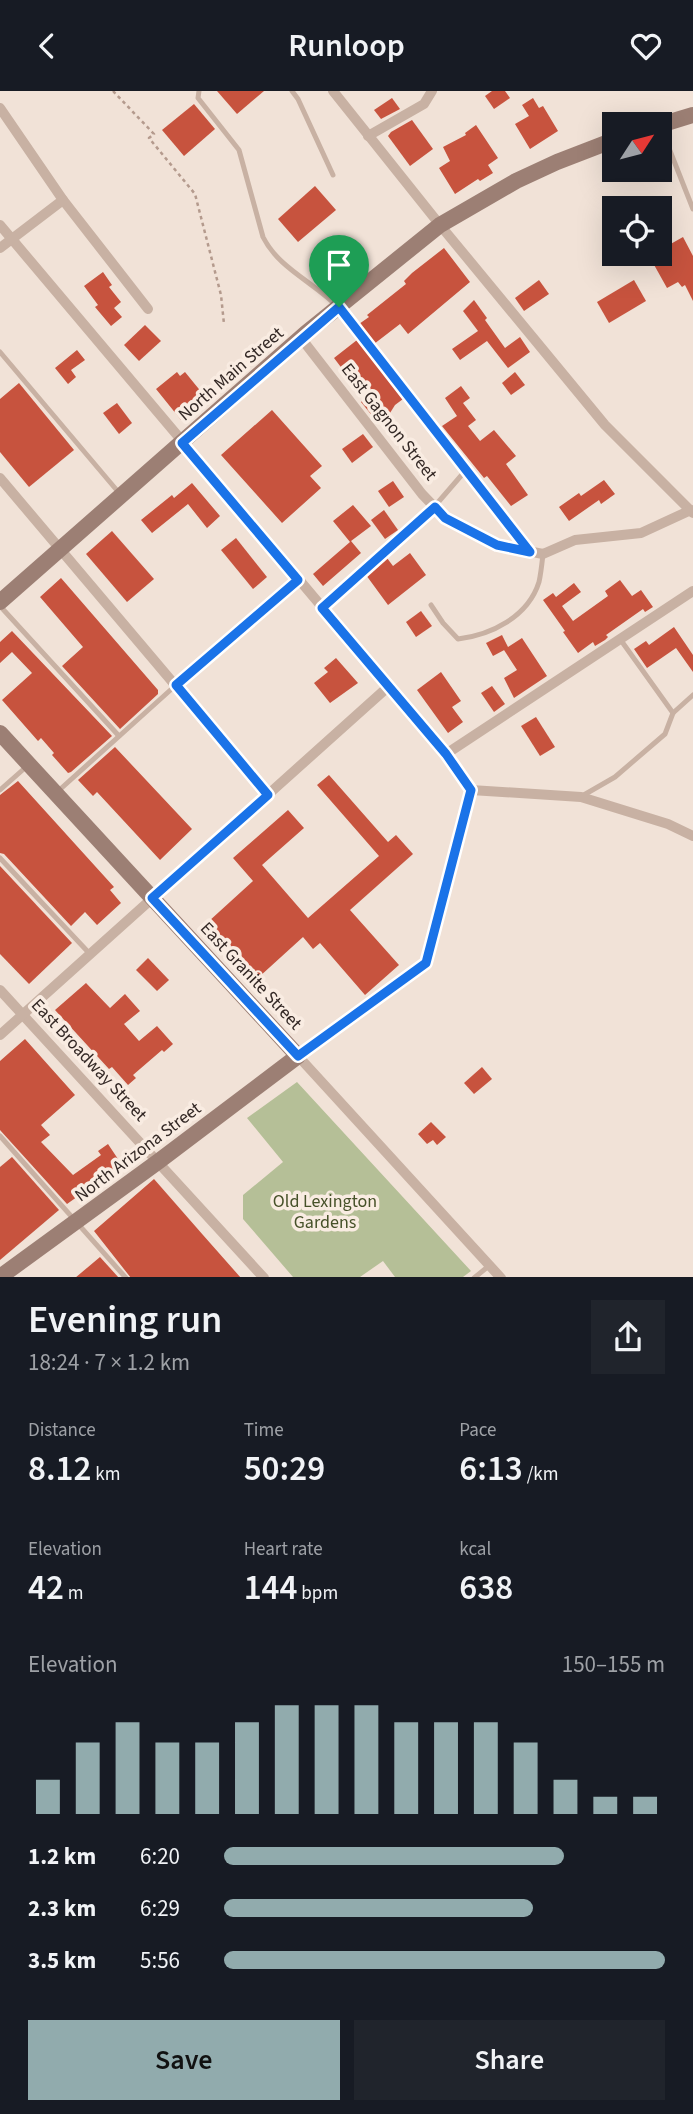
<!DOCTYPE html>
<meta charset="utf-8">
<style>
body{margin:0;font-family:"Source Sans 3",sans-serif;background:#20242c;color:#f1f3f6;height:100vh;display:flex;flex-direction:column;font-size:26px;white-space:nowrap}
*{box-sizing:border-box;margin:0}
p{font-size:23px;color:#9ea1a6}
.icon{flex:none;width:38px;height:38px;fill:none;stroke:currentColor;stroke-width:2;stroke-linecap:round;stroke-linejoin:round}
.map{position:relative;height:1186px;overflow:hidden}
.drawer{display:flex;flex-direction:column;background:#171b24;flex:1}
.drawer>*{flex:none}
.needle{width:46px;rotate:54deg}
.fabs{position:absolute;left:602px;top:21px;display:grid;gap:14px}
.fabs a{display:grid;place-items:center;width:70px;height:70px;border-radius:0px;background:#171b24;box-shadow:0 7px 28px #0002;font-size:35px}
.pin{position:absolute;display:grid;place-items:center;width:60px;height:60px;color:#fff;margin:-72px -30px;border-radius:50% 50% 50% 0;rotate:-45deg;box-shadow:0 0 7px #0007}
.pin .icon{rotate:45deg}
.round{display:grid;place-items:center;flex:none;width:74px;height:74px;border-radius:0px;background:#20242c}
.headline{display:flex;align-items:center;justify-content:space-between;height:119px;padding:0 28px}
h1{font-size:38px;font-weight:600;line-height:52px}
.figures{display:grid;grid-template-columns:repeat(3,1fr);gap:10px;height:119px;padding:7px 28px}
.figures div{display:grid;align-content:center}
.figures b{font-size:35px;font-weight:600}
.figures small{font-size:19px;font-weight:400}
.figures p{font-size:19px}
.chart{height:196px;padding:14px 28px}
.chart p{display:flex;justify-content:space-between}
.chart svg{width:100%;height:126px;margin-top:7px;stroke:#91abad;stroke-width:6}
.primary-button{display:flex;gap:14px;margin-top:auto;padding:14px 28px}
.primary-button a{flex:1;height:80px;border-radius:0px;background:#91abad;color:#111;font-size:28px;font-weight:600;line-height:80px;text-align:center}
.primary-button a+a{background:#20242c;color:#f1f3f6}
ul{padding:0 28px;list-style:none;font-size:23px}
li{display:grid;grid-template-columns:112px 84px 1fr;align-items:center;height:52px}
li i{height:18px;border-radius:9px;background:#91abad}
header{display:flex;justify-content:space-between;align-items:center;height:91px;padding:0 28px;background:#171b24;font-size:32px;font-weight:600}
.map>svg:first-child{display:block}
.green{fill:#b5bf97}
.building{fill:#c7533e}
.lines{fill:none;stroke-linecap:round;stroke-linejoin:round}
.path{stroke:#b49a8d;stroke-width:2.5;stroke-dasharray:3.5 3.5;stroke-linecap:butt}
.lane{stroke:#c8b1a3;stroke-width:5}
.street{stroke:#c8b1a3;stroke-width:10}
.secondary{stroke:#9c7f74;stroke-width:16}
.route-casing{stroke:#fff;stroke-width:14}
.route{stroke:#1a73e8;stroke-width:9}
.labels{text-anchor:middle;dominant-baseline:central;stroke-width:7;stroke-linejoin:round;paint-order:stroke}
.street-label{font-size:18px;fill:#332825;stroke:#f9ece2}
.park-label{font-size:18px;fill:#465129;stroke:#f9ece2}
</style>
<header><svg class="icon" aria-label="back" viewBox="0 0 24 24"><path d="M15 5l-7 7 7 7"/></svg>Runloop<svg class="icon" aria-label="heart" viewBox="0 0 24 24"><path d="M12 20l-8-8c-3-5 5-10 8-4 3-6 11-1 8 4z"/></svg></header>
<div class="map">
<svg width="693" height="1187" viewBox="0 0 693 1187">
<rect width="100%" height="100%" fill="#f1e2d7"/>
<polygon class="green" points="297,991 471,1180 463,1186 395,1186 383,1170 360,1186 293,1186 243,1128 243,1104 283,1071 247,1027"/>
<g class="building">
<polygon points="217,0 264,0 237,23"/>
<polygon points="492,0 505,0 510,7 494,18 485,5"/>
<polygon points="392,7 400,18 381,28 374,19"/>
<polygon points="533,7 539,17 543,15 558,40 530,58 515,33 529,25 522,14"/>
<polygon points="194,13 215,38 184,65 162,39"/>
<polygon points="412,29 433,58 410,75 388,45 391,41"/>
<polygon points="476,34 498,67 488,74 493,82 480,90 478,88 455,103 439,77 450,70 443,56 466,44 465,42"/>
<polygon points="315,95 336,119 298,151 278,128"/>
<polygon points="683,146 693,165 693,210 685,194 682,196 678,191 667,197 648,163 660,163 660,159"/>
<polygon points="344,150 360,169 350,178 333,159"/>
<polygon points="444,157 470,191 408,243 400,233 374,253 359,233 369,226 367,224 406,193 404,190 412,182"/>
<polygon points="103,181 112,194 109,196 121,211 114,217 122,226 111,235 95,216 98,214 84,195"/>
<polygon points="539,189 549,203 524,220 515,207"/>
<polygon points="634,189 646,210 609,232 597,211"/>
<polygon points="474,209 487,227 485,229 505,257 520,246 530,261 508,277 487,250 460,269 452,258 478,240 463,220"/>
<polygon points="145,234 161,250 139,270 124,254"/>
<polygon points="357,249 403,308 395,314 390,322 378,323 374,327 361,311 365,308 334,267"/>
<polygon points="77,259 85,269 71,279 76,286 68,293 55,277"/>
<polygon points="177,281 180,285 185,281 207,308 181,329 156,298"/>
<polygon points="515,281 525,294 511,304 502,292"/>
<polygon points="19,292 74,359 29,396 0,361 0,308"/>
<polygon points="461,295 470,307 463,312 476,329 468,335 480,350 494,339 516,365 506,373 528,404 511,415 487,385 484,387 442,335 457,325 445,307"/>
<polygon points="117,312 132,332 119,343 103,322"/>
<polygon points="272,319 322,375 310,385 321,397 282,432 221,364"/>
<polygon points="363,343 373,356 352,372 342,358"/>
<polygon points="604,389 615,403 601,413 599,409 569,430 559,416 579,402 581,405"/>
<polygon points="393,390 404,406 389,416 378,400"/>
<polygon points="192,392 220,425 207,437 188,413 152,442 141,429 172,404 174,407"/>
<polygon points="353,414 371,435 351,450 361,462 323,495 313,483 350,451 333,430"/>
<polygon points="384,419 398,439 385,448 371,429"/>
<polygon points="112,440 154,488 127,511 86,463"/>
<polygon points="236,447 267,486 253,498 221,459"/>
<polygon points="410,462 426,484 388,514 366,484 387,467 393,475"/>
<polygon points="61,487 158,599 158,603 120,638 62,575 83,556 40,506"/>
<polygon points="620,489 632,505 641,499 653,516 645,521 643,518 606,544 608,546 605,549 595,555 593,551 578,562 563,541 565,540 543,509 553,502 556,506 574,492 581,501 562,515 573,530 608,505 605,500"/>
<polygon points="421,520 432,535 416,546 406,531"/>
<polygon points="674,536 693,564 693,581 676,557 647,577 634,558 646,550 649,554"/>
<polygon points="12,540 112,645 71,681 68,682 52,664 54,662 41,647 38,650 2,609 32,582 12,561 0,572 0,551"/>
<polygon points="502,544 508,556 522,547 547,585 514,607 504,587 517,579 504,559 508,557 493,565 486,552"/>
<polygon points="336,567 358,592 330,612 314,592 328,581 324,577"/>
<polygon points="441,581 461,610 452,616 463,631 448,642 417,599"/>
<polygon points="492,595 505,613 494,621 481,602"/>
<polygon points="536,626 555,656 540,665 521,635"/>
<polygon points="115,656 192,738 160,769 97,701 93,705 78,689"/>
<polygon points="329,684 388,751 396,744 413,763 350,819 399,874 365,904 320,852 313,858 303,846 259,886 208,831 253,790 233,767 288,719 304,737 262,774 308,827 379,765 317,694"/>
<polygon points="18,690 114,796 110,799 121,812 97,834 85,821 71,835 4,763 0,762 0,704"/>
<polygon points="0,775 72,852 29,893 0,863"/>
<polygon points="148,867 169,889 157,900 136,879"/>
<polygon points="86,892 110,917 125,903 140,920 124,933 139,950 157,935 173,953 164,961 162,959 133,984 136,987 128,994 112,976 109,978 55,919"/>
<polygon points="25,948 75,1004 41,1034 50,1044 41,1051 73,1084 101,1064 98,1060 108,1053 122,1074 67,1113 0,1039 0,970"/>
<polygon points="482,976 492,988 474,1003 464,992"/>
<polygon points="431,1031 446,1046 437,1054 433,1049 427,1053 418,1043"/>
<polygon points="12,1066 59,1119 0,1169 0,1076"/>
<polygon points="154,1088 203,1144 241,1187 131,1187 94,1140"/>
<polygon points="100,1166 119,1187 75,1187"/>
</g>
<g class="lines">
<polyline class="path" points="113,0 154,43 149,47 195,103 221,204 224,233"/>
<g class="lane">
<path d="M 199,0 L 198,7 L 239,59 L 263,146 C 279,178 314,191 339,217 L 529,460"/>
<polyline points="292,0 298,8 333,84"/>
<polyline points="661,37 693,118"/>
<polyline points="0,261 120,403"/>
<path d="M 431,514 L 443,532 L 458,548 C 491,544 528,526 539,491 C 541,482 542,472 543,463"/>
<polyline points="0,515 119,645"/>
<polyline points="322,517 434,416 466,379"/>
<polyline points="673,622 693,604"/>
<polyline points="0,699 26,676"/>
<polyline points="56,702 176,594 298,489"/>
<polyline points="582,705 615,686 665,643 673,622 620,548"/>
<polyline points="0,767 90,863"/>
<polyline points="0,1045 126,1187"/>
<polyline points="474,1187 490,1174"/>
</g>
<g class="street">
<polyline points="333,0 440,134 605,334 693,422"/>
<polyline points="0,17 63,109 148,218"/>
<polyline points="368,45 424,13 432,0"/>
<polyline points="0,134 446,663 471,699 426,872 298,965 501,1187"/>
<polyline points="0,157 63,109"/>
<polyline points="301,247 422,403 445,427 497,454 543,463 575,449 641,442 691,419"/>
<polyline points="0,387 268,704"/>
<polyline points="446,663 693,500"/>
<polyline points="471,699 581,706 668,733 693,745"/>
<polyline points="0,899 264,1187"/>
<polyline points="0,944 389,595"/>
</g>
<g class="secondary">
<polyline points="660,34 693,24"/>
<polyline points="0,511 306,242 440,134 516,90 557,71 614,49"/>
<polyline points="0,642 298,965 159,1070 0,1186"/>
</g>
</g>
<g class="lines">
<g class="route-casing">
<polygon id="route" points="339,216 530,461 497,454 445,427 435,416 322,517 446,663 471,699 426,872 298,965 152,807 268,704 176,594 298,489 182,352"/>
</g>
<use href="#route" class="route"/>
</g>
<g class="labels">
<g class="street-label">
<text transform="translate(231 283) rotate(-41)">North Main Street</text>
<text transform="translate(389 331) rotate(52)">East Gagnon Street</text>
<text transform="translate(251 885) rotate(47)">East Granite Street</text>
<text transform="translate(89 969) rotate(47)">East Broadway Street</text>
<text transform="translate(138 1061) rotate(-37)">North Arizona Street</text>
</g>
<g class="park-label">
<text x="325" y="1110">Old Lexington<tspan x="325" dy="21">Gardens</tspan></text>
</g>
</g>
</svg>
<div class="fabs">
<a><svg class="needle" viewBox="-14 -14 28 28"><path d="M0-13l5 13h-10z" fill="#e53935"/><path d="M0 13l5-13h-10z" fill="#9ea1a6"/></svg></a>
<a><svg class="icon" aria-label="locate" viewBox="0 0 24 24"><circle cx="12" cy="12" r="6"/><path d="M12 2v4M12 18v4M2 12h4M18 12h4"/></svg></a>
</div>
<div class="pin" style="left:339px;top:216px;background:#1e9e55"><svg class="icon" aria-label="arrive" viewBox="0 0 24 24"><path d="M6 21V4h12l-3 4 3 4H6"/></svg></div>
</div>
<section class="drawer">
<div class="headline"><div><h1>Evening run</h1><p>18:24 · 7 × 1.2 km</p></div><a class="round"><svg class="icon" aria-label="share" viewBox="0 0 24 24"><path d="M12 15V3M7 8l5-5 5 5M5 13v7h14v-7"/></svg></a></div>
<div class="figures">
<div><p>Distance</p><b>8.12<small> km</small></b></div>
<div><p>Time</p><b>50:29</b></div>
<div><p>Pace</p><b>6:13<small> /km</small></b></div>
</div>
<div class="figures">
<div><p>Elevation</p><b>42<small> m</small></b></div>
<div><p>Heart rate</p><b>144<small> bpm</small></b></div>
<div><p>kcal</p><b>638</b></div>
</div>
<div class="chart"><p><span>Elevation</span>150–155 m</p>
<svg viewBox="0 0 160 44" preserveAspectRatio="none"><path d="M5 44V32M15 44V19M25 44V12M35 44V19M45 44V19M55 44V12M65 44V6M75 44V6M85 44V6M95 44V12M105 44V12M115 44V12M125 44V19M135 44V32M145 44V38M155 44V38"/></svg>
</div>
<ul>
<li><b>1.2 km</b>6:20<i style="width:77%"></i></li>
<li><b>2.3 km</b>6:29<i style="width:70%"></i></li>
<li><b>3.5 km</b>5:56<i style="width:100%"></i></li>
</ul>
<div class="primary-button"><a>Save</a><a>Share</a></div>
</section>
